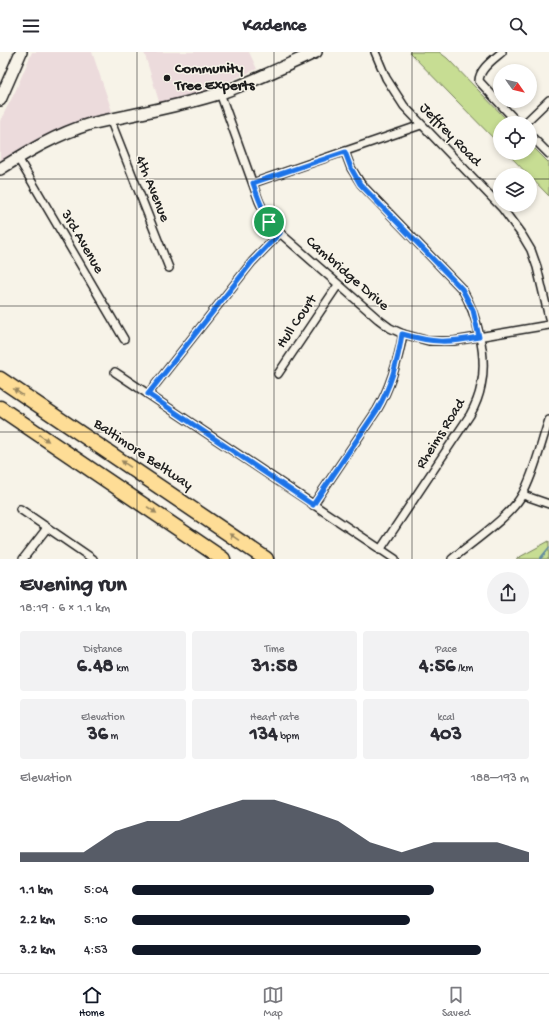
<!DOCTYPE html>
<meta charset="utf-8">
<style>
body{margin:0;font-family:"Gochi Hand",sans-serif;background:#f2f2f3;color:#2b2b33;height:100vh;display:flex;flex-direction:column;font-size:15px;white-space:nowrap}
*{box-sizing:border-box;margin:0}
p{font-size:13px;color:#7c7c81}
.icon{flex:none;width:22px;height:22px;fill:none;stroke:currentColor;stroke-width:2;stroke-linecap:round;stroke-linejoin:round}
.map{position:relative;height:507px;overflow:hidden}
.drawer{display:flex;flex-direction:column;background:#fff;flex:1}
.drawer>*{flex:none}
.needle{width:26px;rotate:124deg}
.fabs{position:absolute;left:493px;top:12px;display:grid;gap:8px}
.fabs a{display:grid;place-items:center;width:44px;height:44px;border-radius:50%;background:#fff;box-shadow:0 2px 6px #0003;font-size:20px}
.pin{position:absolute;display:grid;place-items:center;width:34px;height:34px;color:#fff;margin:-17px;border:2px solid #fff;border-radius:50%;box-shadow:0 1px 4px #0007}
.round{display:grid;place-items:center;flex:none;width:42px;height:42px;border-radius:21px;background:#f2f2f3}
.head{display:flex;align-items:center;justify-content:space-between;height:68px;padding:0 20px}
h1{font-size:22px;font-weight:800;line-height:30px}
.metrics{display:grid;grid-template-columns:repeat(3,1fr);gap:6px;height:68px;padding:4px 20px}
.metrics div{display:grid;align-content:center;border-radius:4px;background:#f2f2f3;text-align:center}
.metrics b{font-size:20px;font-weight:800}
.metrics small{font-size:11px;font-weight:400}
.metrics p{font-size:11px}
.chart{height:112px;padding:8px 20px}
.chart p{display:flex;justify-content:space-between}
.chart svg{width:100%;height:72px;margin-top:4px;fill:#111827;opacity:.7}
ul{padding:0 20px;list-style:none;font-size:13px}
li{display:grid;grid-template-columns:64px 48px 1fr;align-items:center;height:30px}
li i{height:10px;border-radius:5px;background:#111827}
header{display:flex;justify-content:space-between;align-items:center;height:52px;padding:0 20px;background:#fff;font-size:18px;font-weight:800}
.tab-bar{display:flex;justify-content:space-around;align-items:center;height:56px;border-top:1px solid #e1e1e2;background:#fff;font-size:11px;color:#7c7c81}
.tab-bar a{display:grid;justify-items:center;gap:2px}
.tab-bar .active{color:#111827}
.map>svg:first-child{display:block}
.built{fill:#ecdbdc}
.green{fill:#c7dd93;stroke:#727c58}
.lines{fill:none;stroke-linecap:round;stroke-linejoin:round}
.stream{stroke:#638c9e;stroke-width:2}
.street-casing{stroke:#1c1c1c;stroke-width:10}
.secondary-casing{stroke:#1c1c1c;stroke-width:14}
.highway-casing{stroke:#1c1c1c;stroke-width:17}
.street{stroke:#f7f3e8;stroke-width:7}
.secondary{stroke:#f7f3e8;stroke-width:11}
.highway{stroke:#fedd96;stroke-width:14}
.oneway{fill:#98865f}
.route-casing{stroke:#fff;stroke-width:8}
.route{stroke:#1a73e8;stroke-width:5}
.grid{fill:none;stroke:#1c1c1c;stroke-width:1;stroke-opacity:0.55}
.poi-dot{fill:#1c1c1c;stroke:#f7f3e8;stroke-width:1.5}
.labels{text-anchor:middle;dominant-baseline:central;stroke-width:3;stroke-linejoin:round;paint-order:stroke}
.poi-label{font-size:15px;font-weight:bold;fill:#1c1c1c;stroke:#f7f3e8;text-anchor:start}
.street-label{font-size:15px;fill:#1c1c1c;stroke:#f7f3e8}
</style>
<header><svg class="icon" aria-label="menu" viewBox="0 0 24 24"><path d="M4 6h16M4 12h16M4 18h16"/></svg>Kadence<svg class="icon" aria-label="search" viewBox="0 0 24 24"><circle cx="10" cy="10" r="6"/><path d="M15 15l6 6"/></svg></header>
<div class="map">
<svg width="549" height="507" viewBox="0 0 549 507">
<rect width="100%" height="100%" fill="#f7f3e8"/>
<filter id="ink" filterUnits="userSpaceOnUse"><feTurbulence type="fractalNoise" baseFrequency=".025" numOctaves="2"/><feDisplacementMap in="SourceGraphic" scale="8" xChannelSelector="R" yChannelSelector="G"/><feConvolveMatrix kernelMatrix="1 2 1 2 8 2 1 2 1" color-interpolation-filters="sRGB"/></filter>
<g filter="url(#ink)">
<g class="built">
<polygon points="32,0 92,0 113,62 68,74 33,90 6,107 0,108 0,69 15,40"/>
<polygon points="144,0 249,0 257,17 211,37 160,53"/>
</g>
<g class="green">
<polygon points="409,0 439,0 447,6 510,71 500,71 500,93"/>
<polygon points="530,92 549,111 549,144 507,101 530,101"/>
<polygon points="549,489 549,507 516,507"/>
</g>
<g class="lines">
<polyline class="stream" points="540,507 549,496"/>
<g class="street-casing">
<g id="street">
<polyline points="375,0 386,26 404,54 502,156 522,183 531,198 537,215 549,266"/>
<path d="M 502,0 C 494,7 479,17 479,29 L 518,71"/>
<polyline points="220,41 259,149 269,170 280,181 378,267 390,276 403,282 429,289 454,289 549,273"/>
<polyline points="110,67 169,216"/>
<polyline points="525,71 549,48"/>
<polyline points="530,83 549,102"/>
<path d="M 345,100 L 351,116 L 361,132 L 462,237 C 477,263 488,304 481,334 C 479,345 475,354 470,363 L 380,498"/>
<polyline points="18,106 124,287"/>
<polyline points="253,131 421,73"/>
<polyline points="115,320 395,507"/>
<polyline points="278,322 338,233"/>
<polyline points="148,342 252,210 280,181"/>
<polyline points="523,443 549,452"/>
<path d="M 313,453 L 377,358 C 391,334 398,309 403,282"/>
<polyline points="20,457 93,507"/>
<polyline points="23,507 47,476"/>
<path d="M 452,507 C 472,490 510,465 522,443 C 534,423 541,391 549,368"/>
</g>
</g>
<g class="secondary-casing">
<g id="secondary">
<polyline points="0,48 21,0"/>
<path d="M 0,117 C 29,99 57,82 90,72 C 133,62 178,55 221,41 C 253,30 285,14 316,0"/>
</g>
</g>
<g class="highway-casing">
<g id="highway">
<polyline points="0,327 266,507"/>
<polyline points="0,356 223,507"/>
</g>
</g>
<use href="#street" class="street"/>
<use href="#secondary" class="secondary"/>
<use href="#highway" class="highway"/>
</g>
<defs><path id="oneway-solid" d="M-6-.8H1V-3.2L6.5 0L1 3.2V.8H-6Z"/></defs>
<g class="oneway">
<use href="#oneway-solid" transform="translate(18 340) rotate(-146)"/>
<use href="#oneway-solid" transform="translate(44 386) rotate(34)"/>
<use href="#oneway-solid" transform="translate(126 412) rotate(-146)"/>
<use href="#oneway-solid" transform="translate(152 458) rotate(34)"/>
<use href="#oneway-solid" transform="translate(234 485) rotate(-146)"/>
</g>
</g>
<g class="lines" filter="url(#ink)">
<g class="route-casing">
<path id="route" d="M 345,100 L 351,116 L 360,132 L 462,237 L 473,258 L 479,285 C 447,291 434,291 402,282 C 398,309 391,334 377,358 L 313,453 L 148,342 L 252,210 L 280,181 C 265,165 260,152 253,131 Z"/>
</g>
<use href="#route" class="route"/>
</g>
<path class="grid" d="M 137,0 L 137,507M 274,0 L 274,507M 412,0 L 412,507M 0,127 L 500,127M 530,127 L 549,127M 0,254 L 549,254M 0,380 L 549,380"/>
<circle class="poi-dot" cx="167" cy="26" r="4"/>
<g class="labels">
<g class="poi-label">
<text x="175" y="17">Community<tspan x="175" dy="17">Tree Experts</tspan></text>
</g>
<g class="street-label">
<text transform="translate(450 83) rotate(46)">Jeffrey Road</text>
<text transform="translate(152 137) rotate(68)">4th Avenue</text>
<text transform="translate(82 190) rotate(60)">3rd Avenue</text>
<text transform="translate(347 222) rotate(41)">Cambridge Drive</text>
<text transform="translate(297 270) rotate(-56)">Hull Court</text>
<text transform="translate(441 382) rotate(-58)">Rheims Road</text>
<text transform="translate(143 403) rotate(34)">Baltimore Beltway</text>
</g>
</g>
</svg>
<div class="fabs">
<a><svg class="needle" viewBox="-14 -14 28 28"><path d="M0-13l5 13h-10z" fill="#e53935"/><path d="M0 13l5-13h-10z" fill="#7c7c81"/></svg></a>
<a><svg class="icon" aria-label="locate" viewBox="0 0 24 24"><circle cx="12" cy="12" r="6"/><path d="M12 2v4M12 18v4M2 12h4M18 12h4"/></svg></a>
<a><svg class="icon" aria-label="layers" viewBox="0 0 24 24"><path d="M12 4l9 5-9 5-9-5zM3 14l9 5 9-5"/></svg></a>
</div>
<div class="pin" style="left:269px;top:170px;background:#1e9e55"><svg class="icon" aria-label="arrive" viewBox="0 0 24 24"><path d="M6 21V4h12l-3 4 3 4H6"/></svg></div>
</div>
<section class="drawer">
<div class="head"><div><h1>Evening run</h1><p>18:19 · 6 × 1.1 km</p></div><a class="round"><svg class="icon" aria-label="share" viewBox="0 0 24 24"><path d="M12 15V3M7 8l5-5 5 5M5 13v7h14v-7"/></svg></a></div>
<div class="metrics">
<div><p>Distance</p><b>6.48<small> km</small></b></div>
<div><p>Time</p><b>31:58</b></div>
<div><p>Pace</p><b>4:56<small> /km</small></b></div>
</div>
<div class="metrics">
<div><p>Elevation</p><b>36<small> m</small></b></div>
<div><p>Heart rate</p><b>134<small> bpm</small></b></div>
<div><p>kcal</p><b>403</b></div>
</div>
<div class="chart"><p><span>Elevation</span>188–193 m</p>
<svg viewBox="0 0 160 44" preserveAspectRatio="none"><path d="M0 44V38L10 38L20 38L30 25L40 19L50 19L60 12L70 6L80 6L90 12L100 19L110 32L120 38L130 32L140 32L150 32L160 38V44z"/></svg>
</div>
<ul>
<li><b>1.1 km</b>5:04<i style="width:76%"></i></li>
<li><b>2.2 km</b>5:10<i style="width:70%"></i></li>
<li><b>3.2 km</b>4:53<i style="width:88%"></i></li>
</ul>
</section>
<nav class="tab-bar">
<a class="active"><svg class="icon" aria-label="home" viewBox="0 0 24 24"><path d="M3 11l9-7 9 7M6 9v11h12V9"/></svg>Home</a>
<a><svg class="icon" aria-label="map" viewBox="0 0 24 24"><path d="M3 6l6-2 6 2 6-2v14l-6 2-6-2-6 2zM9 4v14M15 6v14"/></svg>Map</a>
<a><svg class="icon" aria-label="saved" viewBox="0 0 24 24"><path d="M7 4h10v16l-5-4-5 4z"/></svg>Saved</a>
</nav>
